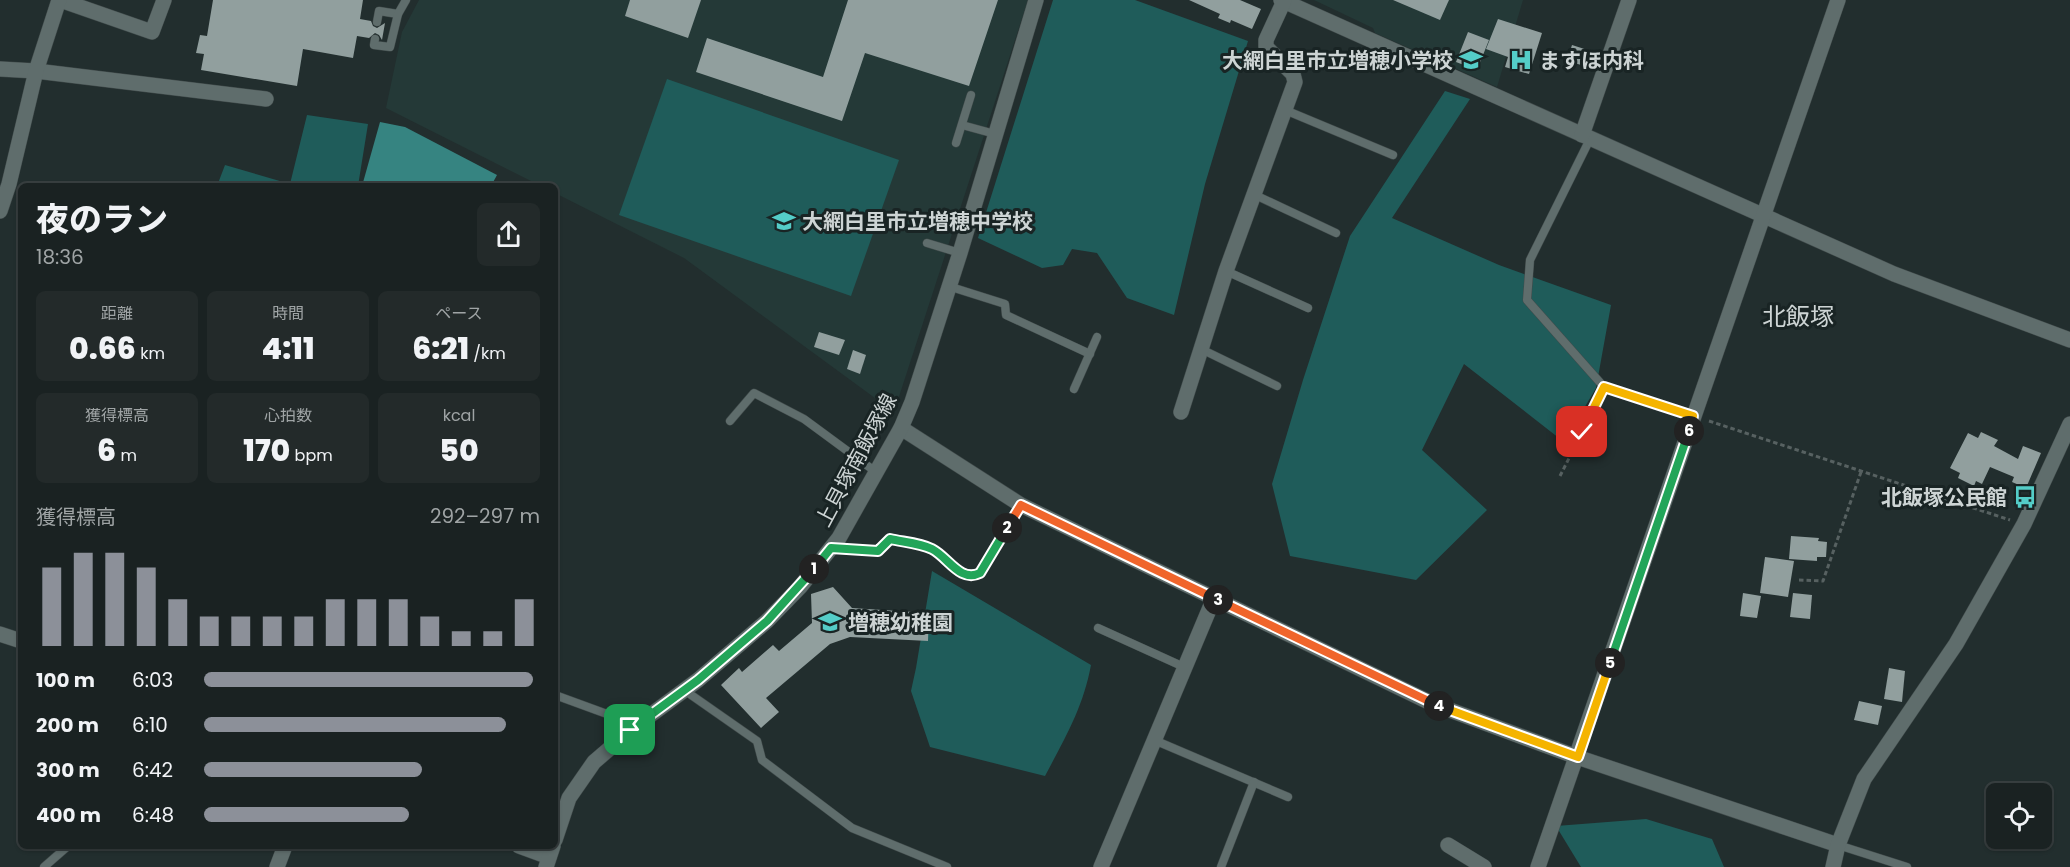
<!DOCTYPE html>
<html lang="ja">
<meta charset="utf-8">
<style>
body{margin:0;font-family:Poppins,"Noto Sans JP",sans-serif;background:#232a2a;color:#f1f3f6;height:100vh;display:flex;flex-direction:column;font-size:22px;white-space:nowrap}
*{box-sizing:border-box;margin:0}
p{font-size:20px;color:#9fa4a5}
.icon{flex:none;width:33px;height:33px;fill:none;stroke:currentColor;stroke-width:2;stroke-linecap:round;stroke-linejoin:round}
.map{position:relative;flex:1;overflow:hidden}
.side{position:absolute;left:18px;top:183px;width:540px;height:666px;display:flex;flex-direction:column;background:#1a2222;border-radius:9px;box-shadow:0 2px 4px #0004,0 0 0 2px #383f40}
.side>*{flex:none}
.fabs{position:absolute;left:1986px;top:783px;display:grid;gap:12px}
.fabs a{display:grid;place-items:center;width:66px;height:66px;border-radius:9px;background:#1a2222;box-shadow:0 2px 4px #0004,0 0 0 2px #383f40;font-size:30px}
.pin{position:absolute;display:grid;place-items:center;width:51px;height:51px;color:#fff;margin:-26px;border-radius:12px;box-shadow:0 3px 9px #0006}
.km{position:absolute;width:30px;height:30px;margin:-15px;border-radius:50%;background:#222;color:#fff;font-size:16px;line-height:30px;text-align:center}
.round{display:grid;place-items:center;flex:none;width:63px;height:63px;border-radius:9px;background:#232a2a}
.head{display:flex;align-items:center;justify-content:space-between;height:102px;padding:0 18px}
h1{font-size:33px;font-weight:800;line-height:45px}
.metrics{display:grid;grid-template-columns:repeat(3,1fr);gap:9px;height:102px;padding:6px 18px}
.metrics div{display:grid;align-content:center;border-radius:9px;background:#232a2a;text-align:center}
.metrics b{font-size:30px;font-weight:800}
.metrics small{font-size:16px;font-weight:400}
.metrics p{font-size:16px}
.chart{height:168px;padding:12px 18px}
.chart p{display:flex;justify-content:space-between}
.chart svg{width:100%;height:108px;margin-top:6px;stroke:#8c9099;stroke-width:6}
ul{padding:0 18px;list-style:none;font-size:20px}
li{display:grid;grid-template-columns:96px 72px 1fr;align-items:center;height:45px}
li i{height:15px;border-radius:8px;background:#8c9099}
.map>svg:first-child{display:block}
.built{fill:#243937}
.green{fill:#1f5c5a}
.water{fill:#368481}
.building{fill:#919f9e}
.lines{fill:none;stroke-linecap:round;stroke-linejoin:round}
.service-casing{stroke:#414b4b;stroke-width:9}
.minor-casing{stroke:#414b4b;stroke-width:16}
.tertiary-casing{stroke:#414b4b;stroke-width:16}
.path{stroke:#576161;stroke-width:3;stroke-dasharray:4.5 3;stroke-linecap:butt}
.service{stroke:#5f6d6c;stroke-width:8}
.minor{stroke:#5f6d6c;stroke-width:15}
.tertiary{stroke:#5f6d6c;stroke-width:15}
.split-1-casing{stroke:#fff;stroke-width:12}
.split-2-casing{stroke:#fff;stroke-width:12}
.split-3-casing{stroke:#fff;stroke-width:12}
.split-4-casing{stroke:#fff;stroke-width:12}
.split-5-casing{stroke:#fff;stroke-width:12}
.split-6-casing{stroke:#fff;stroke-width:12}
.split-7-casing{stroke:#fff;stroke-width:12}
.split-1{stroke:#22a559;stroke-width:8}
.split-2{stroke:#22a559;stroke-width:8}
.split-3{stroke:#f0652b;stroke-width:8}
.split-4{stroke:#f0652b;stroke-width:8}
.split-5{stroke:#f5b400;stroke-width:8}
.split-6{stroke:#22a559;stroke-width:8}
.split-7{stroke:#f5b400;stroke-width:8}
.labels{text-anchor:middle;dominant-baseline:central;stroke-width:6;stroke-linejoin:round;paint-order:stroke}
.poi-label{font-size:21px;font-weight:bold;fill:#cdd4d4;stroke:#192424;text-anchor:start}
.street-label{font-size:21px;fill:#cdd4d4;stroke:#192424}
.quarter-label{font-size:24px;fill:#cdd4d4;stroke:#192424}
</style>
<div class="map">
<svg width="2070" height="867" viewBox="0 0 2070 867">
<rect width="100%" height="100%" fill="#222e2e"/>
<g class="built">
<polygon points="419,0 1028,0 894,412 684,258 555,193 555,186 541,186 386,108 402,32"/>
<polygon points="1314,0 1523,0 1497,87 1375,33 1373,28"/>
</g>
<g class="green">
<polygon points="1053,0 1135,0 1248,41 1205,184 1174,315 1127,298 1097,253 1072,249 1063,265 1042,268 978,238"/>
<polygon points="667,79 899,160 851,296 619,215"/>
<polygon points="1445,91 1470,99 1392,218 1499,265 1611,305 1596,388 1564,442 1464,364 1422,450 1487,510 1416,580 1290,556 1272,484 1303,380 1350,236"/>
<polygon points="307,115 368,124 358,186 217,186 225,165 290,184"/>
<path d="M 932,571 L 1091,665 C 1083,708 1065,738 1045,776 L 930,747 L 911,691 L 916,668 Z"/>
<polygon points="1646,819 1712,839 1724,867 1581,867 1556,826"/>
</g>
<polygon class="water" points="380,122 405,127 497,175 491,186 362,186"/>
<g class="building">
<polygon points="213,0 363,0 360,19 371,21 373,26 377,28 385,23 382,40 379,35 375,33 369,38 357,36 353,58 303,49 297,86 201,70 204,54 196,53 200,35 207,36"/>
<polygon points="630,0 701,0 688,38 625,16"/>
<polygon points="848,0 998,0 969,86 865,53 842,121 696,72 707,38 823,77"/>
<polygon points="1189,0 1240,0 1261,9 1252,29 1231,20 1230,23 1218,18 1220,14"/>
<polygon points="1393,0 1449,0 1440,20"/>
<polygon points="1498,19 1542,33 1529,74 1505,67 1508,57 1486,49"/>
<polygon points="1468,32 1489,40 1477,70 1456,62"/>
<polygon points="1572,45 1597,53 1592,68 1567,61"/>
<polygon points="819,332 845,340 839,355 814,347"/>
<polygon points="853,350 866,355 860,374 847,369"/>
<polygon points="1981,432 1998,440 1994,446 2018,459 2023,446 2041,453 2026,488 2012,482 2014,477 1990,467 1982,484 1976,481 1974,486 1958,478 1960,473 1950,468 1968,433 1978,438"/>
<polygon points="1791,536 1819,538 1818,541 1827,542 1826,557 1817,557 1817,561 1789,559"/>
<polygon points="1765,557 1794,561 1788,597 1760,593"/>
<polygon points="833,587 852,608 929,613 928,641 850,637 830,644 766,698 779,712 761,728 721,685 739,668 742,672 773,645 779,651 812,623 811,594"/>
<polygon points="1743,593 1761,596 1757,618 1740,616"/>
<polygon points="1793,593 1812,595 1810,619 1790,617"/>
<polygon points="1889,668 1905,671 1902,702 1884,699"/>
<polygon points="1859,701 1882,706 1878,725 1854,720"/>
</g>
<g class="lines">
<g class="service-casing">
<g id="service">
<polyline points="377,22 379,11 398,14"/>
<polyline points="375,39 374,45 390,47 398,14 406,0"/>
<polyline points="1285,110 1393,155"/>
<polyline points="962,125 995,134"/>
<polyline points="1590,139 1530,260 1527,300 1604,387"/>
<polyline points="956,143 971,95"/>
<polyline points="1253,194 1336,233"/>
<polyline points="927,243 960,253"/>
<polyline points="1226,271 1308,308"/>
<polyline points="948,286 1005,304 1006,315 1090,354"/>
<polyline points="1201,349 1277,386"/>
<polyline points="1074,389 1097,337"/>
<polyline points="730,421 754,393 804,419 876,472"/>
<path d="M 832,548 L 878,551 L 890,539 C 903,542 920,543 932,549 C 948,557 960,583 980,573 L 1021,505"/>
<polyline points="1098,628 1184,667"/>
<polyline points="684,690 757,741 762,760 852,828 947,867"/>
<polyline points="555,695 637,725"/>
<polyline points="1154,740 1288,797"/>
<polyline points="1838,845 1907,867"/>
<polyline points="44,867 68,846"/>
<polyline points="1221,867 1254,782"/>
</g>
</g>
<g class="minor-casing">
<g id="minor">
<polyline points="60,0 152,32 164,0"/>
<polyline points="1281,0 1894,274 2070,340"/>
<polyline points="0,69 36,71 266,99"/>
<polyline points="0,211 9,184 36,71 59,0"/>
<polyline points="1181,412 1226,271 1295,82 1293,74 1266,47 1266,40 1284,1"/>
<polyline points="901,428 1021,505 1431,703 1577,757 1838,845"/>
<polyline points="0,634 21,641"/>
<polyline points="1448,845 1484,867"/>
<polyline points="519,846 549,857"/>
<polyline points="277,867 285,846"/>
<polyline points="1101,867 1214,598"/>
<polyline points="1538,867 1838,0"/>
<polyline points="1833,867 1838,845 1864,779 1956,644 2024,524 2070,424"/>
</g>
</g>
<g class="tertiary-casing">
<g id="tertiary">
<polyline points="1582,135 1629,0"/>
<polyline points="555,840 569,798 594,762 637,725 698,680 767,621 800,587 839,538 901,428 912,402 960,253 1036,0"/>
<polyline points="546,867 553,846"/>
</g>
</g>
<g class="path">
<polyline points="1614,391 1679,412"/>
<polyline points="1709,421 2010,520"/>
<polyline points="1560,476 1600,397"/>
<polyline points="1799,580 1823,581 1861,472"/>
</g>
<use href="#service" class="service"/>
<use href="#minor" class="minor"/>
<use href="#tertiary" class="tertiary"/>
</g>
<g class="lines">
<g class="split-1-casing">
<polyline id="split-1" points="630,730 698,680 767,621 814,569"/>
</g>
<g class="split-2-casing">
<path id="split-2" d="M 814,569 L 831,548 L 878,551 L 890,539 C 903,542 920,543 932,549 C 948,557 960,583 980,573 L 1007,528"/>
</g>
<g class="split-3-casing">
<polyline id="split-3" points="1007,528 1021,505 1218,600"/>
</g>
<g class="split-4-casing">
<polyline id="split-4" points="1218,600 1439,706"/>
</g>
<g class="split-5-casing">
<polyline id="split-5" points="1439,706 1578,757 1610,663"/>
</g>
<g class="split-6-casing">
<polyline id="split-6" points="1610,663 1689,431"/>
</g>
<g class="split-7-casing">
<polyline id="split-7" points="1582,432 1604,387 1693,416 1689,431"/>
</g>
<use href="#split-1" class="split-1"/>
<use href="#split-2" class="split-2"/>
<use href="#split-3" class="split-3"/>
<use href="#split-4" class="split-4"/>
<use href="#split-5" class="split-5"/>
<use href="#split-6" class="split-6"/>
<use href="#split-7" class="split-7"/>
</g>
<defs>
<g id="school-bare" transform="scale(1.8)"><path d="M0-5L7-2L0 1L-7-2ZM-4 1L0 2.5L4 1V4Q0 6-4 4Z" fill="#54cdc8" stroke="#192424" stroke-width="2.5" paint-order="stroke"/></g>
<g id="hospital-bare" transform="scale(1.8)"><path d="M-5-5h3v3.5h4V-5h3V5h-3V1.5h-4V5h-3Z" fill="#54cdc8" stroke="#192424" stroke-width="2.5" paint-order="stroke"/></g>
<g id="bus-bare" transform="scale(1.8)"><path d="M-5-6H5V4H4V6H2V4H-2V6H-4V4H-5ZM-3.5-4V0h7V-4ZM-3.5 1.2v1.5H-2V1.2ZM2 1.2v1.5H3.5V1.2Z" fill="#54cdc8" stroke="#192424" stroke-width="2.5" paint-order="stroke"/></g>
</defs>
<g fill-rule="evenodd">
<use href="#school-bare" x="1471" y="60"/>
<use href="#hospital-bare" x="1521" y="60"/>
<use href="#school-bare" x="784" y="221"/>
<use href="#bus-bare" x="2025" y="497"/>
<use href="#school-bare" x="830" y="622"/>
</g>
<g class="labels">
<g class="poi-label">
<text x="1453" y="60" text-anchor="end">大網白里市立増穂小学校</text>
<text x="1539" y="60">ますほ内科</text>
<text x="802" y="221">大網白里市立増穂中学校</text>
<text x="2007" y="497" text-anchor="end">北飯塚公民館</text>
<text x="848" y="622">増穂幼稚園</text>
</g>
<g class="street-label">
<text transform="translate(856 460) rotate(-62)">上貝塚南飯塚線</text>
</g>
<g class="quarter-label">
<text x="1798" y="316">北飯塚</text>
</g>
</g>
</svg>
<div class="fabs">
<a><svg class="icon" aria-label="locate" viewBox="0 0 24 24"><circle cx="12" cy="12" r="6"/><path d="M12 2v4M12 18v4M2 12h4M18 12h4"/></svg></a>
</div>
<div class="pin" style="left:630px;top:730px;background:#1e9e55"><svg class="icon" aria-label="arrive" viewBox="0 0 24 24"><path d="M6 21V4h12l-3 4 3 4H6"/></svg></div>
<div class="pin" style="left:1582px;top:432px;background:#d93025"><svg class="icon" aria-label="check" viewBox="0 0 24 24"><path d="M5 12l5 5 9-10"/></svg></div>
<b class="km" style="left:814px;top:569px">1</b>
<b class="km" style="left:1007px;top:528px">2</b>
<b class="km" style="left:1218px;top:600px">3</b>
<b class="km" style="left:1439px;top:706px">4</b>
<b class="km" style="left:1610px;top:663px">5</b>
<b class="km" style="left:1689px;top:431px">6</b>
<section class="side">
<div class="head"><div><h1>夜のラン</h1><p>18:36</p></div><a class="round"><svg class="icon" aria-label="share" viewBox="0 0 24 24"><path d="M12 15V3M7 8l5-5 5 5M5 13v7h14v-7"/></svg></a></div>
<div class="metrics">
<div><p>距離</p><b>0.66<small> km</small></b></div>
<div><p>時間</p><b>4:11</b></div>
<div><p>ペース</p><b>6:21<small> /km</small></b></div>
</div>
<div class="metrics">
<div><p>獲得標高</p><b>6<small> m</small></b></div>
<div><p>心拍数</p><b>170<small> bpm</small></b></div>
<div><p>kcal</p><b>50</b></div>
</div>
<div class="chart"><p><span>獲得標高</span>292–297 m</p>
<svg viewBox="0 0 160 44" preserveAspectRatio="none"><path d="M5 44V12M15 44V6M25 44V6M35 44V12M45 44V25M55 44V32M65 44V32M75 44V32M85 44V32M95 44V25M105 44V25M115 44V25M125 44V32M135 44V38M145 44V38M155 44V25"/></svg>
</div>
<ul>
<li><b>100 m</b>6:03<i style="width:98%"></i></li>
<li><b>200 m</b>6:10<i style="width:90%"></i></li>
<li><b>300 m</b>6:42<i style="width:65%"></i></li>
<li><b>400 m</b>6:48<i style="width:61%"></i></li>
</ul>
</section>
</div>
